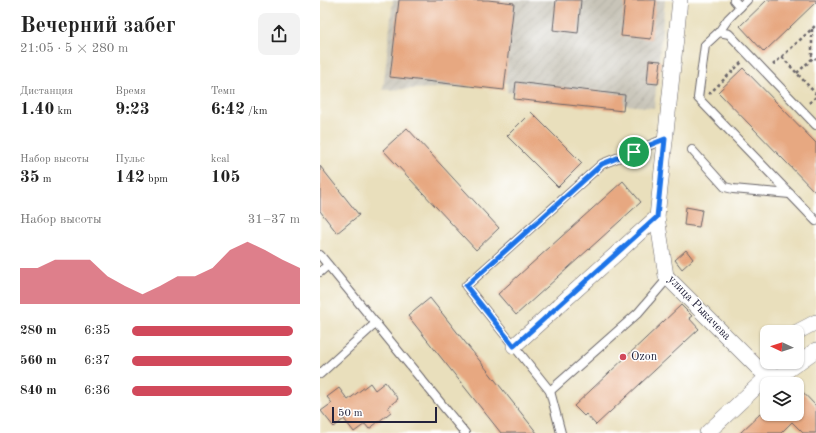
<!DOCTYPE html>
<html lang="ru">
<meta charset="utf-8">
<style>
body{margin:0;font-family:"Old Standard TT",serif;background:#f2f2f2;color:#222;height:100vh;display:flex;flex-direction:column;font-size:15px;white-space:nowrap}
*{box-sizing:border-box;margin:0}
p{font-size:13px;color:#767676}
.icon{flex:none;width:22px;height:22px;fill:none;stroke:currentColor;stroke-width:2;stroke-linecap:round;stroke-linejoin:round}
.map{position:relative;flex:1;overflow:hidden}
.panel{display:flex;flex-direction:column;background:#fff;width:320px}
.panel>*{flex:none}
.needle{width:26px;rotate:274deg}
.fabs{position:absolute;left:440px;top:325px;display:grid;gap:8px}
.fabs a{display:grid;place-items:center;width:44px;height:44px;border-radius:8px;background:#fff;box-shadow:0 1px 3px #0004;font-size:20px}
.scale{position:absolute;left:12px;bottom:10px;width:105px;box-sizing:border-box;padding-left:4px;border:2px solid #22223b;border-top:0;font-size:11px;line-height:14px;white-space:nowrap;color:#22223b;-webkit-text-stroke:3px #fff;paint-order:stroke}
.pin{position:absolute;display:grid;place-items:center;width:34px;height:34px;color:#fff;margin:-17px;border:2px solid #fff;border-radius:50%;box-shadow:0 1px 4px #0007}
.round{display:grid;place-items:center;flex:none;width:42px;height:42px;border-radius:8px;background:#f2f2f2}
.summary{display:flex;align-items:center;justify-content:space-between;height:68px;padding:0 20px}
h1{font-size:22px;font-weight:600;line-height:30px}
.metrics{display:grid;grid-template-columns:repeat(3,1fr);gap:6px;height:68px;padding:4px 20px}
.metrics div{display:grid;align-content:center}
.metrics b{font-size:17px;font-weight:600}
.metrics small{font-size:11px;font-weight:400}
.metrics p{font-size:11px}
.chart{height:112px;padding:8px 20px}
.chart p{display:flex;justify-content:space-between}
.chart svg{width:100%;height:72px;margin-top:4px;fill:#d1495b;opacity:.7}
ul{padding:0 20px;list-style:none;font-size:13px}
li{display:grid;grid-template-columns:64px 48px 1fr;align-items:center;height:30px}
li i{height:10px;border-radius:5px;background:#d1495b}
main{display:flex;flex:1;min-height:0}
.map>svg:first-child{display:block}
.industrial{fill:url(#industrial-furrows)}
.building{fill:#e7a881}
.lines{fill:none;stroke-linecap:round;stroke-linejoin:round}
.lane-casing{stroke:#686468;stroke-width:10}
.street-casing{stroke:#686468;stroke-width:16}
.path{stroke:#686468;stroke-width:2.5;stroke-dasharray:3 3;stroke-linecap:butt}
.lane{stroke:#fff;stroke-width:8}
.street{stroke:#fff;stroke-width:15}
.route-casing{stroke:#fff;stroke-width:8}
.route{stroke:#1a73e8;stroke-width:5}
.poi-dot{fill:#d1495b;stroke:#fff;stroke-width:1.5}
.labels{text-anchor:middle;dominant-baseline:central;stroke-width:3;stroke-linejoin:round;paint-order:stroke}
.street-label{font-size:12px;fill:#22223b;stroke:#fff}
.poi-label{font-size:12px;fill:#22223b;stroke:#fff;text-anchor:start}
</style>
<main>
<section class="panel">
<div class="summary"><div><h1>Вечерний забег</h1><p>21:05 · 5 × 280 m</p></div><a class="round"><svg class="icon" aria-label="share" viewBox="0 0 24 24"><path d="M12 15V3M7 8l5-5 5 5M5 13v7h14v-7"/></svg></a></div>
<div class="metrics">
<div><p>Дистанция</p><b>1.40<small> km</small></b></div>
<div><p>Время</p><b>9:23</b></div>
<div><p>Темп</p><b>6:42<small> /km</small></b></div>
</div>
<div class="metrics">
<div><p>Набор высоты</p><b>35<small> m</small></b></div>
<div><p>Пульс</p><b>142<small> bpm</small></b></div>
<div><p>kcal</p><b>105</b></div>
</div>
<div class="chart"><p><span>Набор высоты</span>31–37 m</p>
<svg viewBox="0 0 160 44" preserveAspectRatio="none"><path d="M0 44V22L10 22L20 17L30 17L40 17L50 27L60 33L70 38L80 33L90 27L100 27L110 22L120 11L130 6L140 11L150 17L160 22V44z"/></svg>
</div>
<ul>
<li><b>280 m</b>6:35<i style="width:96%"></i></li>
<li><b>560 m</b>6:37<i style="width:95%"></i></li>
<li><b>840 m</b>6:36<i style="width:95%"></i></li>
</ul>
</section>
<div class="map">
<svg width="496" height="433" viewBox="0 0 496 433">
<defs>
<pattern id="industrial-furrows" width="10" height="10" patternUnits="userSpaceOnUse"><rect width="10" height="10" fill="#c8c4b8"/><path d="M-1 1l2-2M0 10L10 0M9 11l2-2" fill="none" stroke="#aca89f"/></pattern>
</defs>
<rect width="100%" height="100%" fill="#fff"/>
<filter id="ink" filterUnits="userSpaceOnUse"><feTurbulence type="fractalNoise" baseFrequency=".025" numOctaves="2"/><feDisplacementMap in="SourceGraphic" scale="8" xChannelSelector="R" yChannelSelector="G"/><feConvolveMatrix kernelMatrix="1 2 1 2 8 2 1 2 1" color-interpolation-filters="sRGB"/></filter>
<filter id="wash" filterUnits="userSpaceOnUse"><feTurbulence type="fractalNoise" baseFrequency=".012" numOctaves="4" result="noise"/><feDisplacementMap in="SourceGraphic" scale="16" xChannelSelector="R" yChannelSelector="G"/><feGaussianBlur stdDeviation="0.9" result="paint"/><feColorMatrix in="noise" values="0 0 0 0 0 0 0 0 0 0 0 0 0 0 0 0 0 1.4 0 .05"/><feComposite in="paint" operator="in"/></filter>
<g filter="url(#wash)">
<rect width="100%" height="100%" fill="#e9dfbc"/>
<polygon class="industrial" points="73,0 345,0 334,108 187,92 187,83 147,80 147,87 63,90"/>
<g id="blocks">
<g class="building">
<polygon points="79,0 168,0 194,3 184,90 70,77"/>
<polygon points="236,0 261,0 258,33 233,30"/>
<polygon points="305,0 336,0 331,39 301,36"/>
<polygon points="447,0 496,0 496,2 444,52 420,26"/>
<polygon points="329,60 341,61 338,84 327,83"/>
<polygon points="423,68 496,143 496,193 398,92"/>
<polygon points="196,82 305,95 303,111 194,99"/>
<polygon points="211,112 262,163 238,187 187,136"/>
<polygon points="87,128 179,228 156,250 63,150"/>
<polygon points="0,166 39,215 17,233 0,211"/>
<polygon points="303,181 321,202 196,315 178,294"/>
<polygon points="366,207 382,210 379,227 364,225"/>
<polygon points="366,250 373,259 362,269 355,260"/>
<polygon points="110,298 217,433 181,433 88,316"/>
<polygon points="361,305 372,316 369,318 379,329 276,425 266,414 264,416 254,406"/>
<polygon points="65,382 78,399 68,407 71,412 49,429 45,424 34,432 24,419 14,427 1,411 12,403 7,397 19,388 28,400 50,383 55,390"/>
<polygon points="477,386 496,406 496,433 483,433 472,422 461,433 420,433 440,414 477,414"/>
</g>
</g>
</g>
<g filter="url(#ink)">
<use href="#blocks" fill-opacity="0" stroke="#686468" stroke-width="1"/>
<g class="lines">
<g class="lane-casing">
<g id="lane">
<polyline points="414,0 420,7"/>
<polyline points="399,32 408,19 427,0"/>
<polyline points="496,125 409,34 399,32 385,45 378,98 496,221"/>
<polyline points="372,150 405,187 413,189 470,194"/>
<polyline points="0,255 145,433"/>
<polyline points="0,272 8,265"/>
<polyline points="0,374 56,323"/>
<polyline points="230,391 318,313 348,278"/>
<polyline points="241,433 230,391 146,286 282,164 345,139"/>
</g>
</g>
<g class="street-casing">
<g id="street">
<polyline points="360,0 337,217 346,276 447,377 387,433"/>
<polyline points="477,332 496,322"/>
<polyline points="194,346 337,217"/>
<polyline points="449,362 442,371 447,377 462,374 496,350"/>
</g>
</g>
<g class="path">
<polyline points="492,29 492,55 496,59"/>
<polyline points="462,57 496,94"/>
<polyline points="453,65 496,25"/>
<polyline points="477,73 494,57"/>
<polyline points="389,94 422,62"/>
<polyline points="489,103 496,97"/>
</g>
<use href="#lane" class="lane"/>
<use href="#street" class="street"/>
</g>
</g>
<g class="lines" filter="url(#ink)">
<g class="route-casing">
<polygon id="route" points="345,139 337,217 194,346 146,286 282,164"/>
</g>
<use href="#route" class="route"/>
</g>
<circle class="poi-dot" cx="303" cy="357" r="4"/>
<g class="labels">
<g class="street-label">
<text transform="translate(379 308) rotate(46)">улица Рыкачева</text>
</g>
<g class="poi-label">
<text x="311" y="357">Ozon</text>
</g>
</g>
</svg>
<div class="fabs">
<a><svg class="needle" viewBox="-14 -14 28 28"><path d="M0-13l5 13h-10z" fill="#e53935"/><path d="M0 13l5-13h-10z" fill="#767676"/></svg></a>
<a><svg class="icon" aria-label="layers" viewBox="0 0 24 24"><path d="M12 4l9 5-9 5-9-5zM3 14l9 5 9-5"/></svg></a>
</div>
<div class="scale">50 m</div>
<div class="pin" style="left:314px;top:152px;background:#1e9e55"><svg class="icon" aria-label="arrive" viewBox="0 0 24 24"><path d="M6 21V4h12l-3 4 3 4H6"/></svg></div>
</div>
</main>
